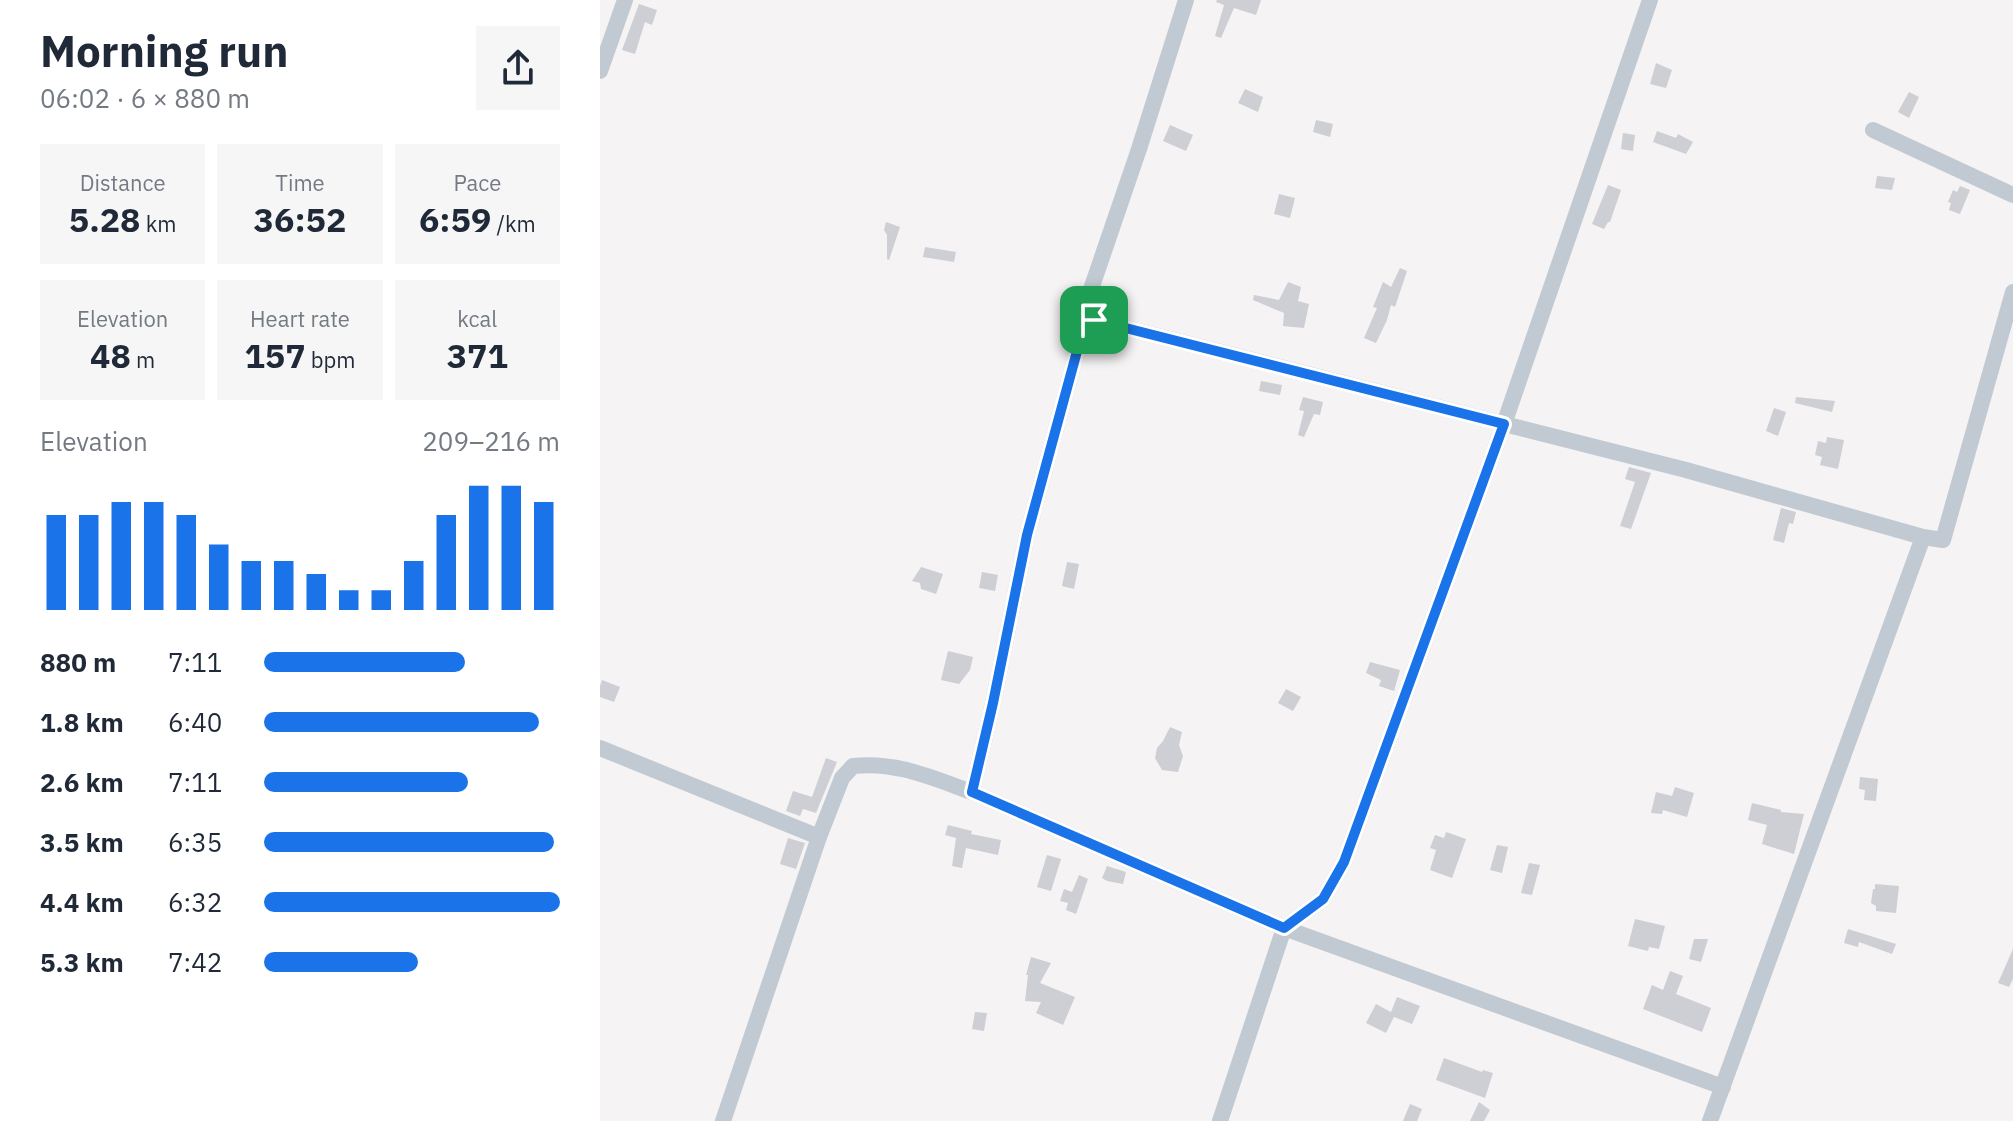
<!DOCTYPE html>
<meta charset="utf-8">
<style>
body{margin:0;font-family:"IBM Plex Sans",sans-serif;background:#f6f6f7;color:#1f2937;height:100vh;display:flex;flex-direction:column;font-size:30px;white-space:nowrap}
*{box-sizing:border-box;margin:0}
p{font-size:26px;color:#747a83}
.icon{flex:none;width:44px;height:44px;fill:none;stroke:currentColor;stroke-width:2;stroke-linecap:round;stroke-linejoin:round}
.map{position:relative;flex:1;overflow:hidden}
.side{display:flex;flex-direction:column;background:#fff;width:600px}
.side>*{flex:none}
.pin{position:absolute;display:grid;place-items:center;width:68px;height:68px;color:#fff;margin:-34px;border-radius:16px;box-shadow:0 4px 12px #0006}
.round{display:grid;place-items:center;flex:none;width:84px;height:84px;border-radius:0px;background:#f6f6f7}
.headline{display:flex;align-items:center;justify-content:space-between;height:136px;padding:0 40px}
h1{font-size:44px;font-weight:700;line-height:60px}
.metrics{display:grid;grid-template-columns:repeat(3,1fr);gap:12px;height:136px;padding:8px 40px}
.metrics div{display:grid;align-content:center;border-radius:0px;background:#f6f6f7;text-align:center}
.metrics b{font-size:34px;font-weight:700}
.metrics small{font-size:22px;font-weight:400}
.metrics p{font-size:22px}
.chart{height:224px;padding:16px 40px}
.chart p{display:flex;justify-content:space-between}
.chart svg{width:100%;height:144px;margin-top:8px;stroke:#1a73e8;stroke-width:6}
ul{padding:0 40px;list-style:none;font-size:26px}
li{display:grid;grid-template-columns:128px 96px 1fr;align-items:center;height:60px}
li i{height:20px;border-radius:10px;background:#1a73e8}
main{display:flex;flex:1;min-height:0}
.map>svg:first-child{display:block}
.building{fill:#cdcfd5}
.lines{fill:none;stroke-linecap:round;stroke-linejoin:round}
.street{stroke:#c1cad2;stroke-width:16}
.route-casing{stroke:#fff;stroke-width:16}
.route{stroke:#1a73e8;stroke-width:10}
</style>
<main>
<section class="side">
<div class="headline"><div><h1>Morning run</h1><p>06:02 · 6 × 880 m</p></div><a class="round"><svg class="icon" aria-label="share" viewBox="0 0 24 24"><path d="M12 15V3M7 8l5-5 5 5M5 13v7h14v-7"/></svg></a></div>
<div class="metrics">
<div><p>Distance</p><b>5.28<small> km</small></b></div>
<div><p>Time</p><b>36:52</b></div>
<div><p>Pace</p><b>6:59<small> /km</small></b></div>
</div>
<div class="metrics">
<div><p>Elevation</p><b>48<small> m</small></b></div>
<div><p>Heart rate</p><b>157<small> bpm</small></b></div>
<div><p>kcal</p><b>371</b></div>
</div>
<div class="chart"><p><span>Elevation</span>209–216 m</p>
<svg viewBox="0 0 160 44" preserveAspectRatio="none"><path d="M5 44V15M15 44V15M25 44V11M35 44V11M45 44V15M55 44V24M65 44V29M75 44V29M85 44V33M95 44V38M105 44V38M115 44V29M125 44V15M135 44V6M145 44V6M155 44V11"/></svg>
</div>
<ul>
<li><b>880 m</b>7:11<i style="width:68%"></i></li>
<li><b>1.8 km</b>6:40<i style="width:93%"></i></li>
<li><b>2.6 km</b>7:11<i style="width:69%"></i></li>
<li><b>3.5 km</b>6:35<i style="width:98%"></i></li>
<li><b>4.4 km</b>6:32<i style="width:100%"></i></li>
<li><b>5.3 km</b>7:42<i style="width:52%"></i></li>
</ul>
</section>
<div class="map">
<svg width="1413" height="1121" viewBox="0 0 1413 1121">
<rect width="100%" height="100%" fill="#f5f3f3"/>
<g class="building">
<polygon points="617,0 661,0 656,15 634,8 621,38 615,36 624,5 616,2"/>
<polygon points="39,4 57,10 52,25 45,22 35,54 22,50"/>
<polygon points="1056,63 1072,70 1066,88 1050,84"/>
<polygon points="645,89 663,97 658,112 638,103"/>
<polygon points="1309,92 1319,97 1309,118 1298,112"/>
<polygon points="716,120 733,124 730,137 713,132"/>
<polygon points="570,125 593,135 586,151 563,141"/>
<polygon points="1057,131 1076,138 1078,134 1093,142 1086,154 1053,142"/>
<polygon points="1023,133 1035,135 1033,151 1021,149"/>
<polygon points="1277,176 1295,178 1292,190 1275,188"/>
<polygon points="1008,185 1021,190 1010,222 1008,222 1004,229 992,224"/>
<polygon points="1360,186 1370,190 1360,214 1349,210 1351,203 1348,202 1353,190 1357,192"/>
<polygon points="679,194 695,198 690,218 674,214"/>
<polygon points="286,222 300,227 289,260 287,259 287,235 284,230"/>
<polygon points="325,247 356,252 354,262 323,257"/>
<polygon points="800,268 807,271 795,307 791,305 787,320 776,343 764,338 777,308 773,307 783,282 791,287"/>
<polygon points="688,282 701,287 698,301 709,304 704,328 683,326 684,313 653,300 654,295 679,300"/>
<polygon points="661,381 682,385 680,395 659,391"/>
<polygon points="703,397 723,402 720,415 714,414 704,437 698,435 704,411 699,410"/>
<polygon points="1196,397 1235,401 1232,412 1195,403"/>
<polygon points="1174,408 1186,412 1178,436 1166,431"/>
<polygon points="1227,437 1244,440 1238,469 1220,465 1222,457 1215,455 1218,441 1226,443"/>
<polygon points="1029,467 1051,473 1031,529 1020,526 1035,482 1025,479"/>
<polygon points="1181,508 1196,512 1193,524 1189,523 1184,543 1173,540"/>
<polygon points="467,562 479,564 474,589 462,586"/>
<polygon points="321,567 343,574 336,594 321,589 320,583 312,581"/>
<polygon points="382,572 398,575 395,591 379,588"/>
<polygon points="348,651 373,657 370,670 359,684 341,680"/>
<polygon points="770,662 800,670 794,691 779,686 781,680 766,673"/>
<polygon points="2,680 20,687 14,702 0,697 0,686"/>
<polygon points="686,689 701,697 693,711 678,703"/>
<polygon points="570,727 582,732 579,745 583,756 578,772 562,770 555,758 557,748 563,741"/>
<polygon points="226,758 237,762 216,813 203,809 200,816 186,811 193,791 212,797"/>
<polygon points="1260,777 1278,779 1276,801 1264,800 1265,790 1259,789"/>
<polygon points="1075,787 1094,793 1087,817 1063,810 1062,814 1051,813 1056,792 1072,796"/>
<polygon points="1152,803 1181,810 1181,812 1204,814 1194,854 1162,844 1167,825 1148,820"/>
<polygon points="348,825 372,831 371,834 401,840 398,855 366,848 362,868 352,866 356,838 345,835"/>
<polygon points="846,832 866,839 852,878 830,870 836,850 830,848 835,835 844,838"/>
<polygon points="188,838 205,843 196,869 180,864"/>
<polygon points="897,845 908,847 902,873 890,870"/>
<polygon points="447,855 461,859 451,891 437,887"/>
<polygon points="929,863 940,865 932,895 921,893"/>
<polygon points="507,866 526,872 523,884 507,881 502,878"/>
<polygon points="479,875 488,879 476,914 466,910 468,903 460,901 464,889 472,892"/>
<polygon points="1275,884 1299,886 1296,913 1276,911 1276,906 1271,903 1273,889 1275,889"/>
<polygon points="1035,919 1065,926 1059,949 1049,947 1048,951 1028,946"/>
<polygon points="1248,929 1296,944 1292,954 1259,942 1258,947 1244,943"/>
<polygon points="1094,939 1108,939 1101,962 1089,959"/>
<polygon points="1413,949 1413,979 1409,987 1398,983"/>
<polygon points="431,957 451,963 440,983 475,997 463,1025 436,1013 441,1002 425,1001 428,975 426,975"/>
<polygon points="1070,971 1083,976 1076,994 1111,1008 1102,1032 1043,1009 1052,985 1063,990"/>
<polygon points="797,997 820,1006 812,1024 794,1017 786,1033 766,1023 776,1004 791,1012"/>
<polygon points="375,1012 387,1013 384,1031 372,1029"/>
<polygon points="844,1058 882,1072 883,1070 893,1073 885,1098 836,1080"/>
<polygon points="879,1102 890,1110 884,1121 870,1121"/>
<polygon points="810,1104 822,1109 817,1121 803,1121"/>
</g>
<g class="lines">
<g class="street">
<polyline points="586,0 539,149 487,301 488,311 494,320 1086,470 1323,537 1343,540 1413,292"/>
<polyline points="0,71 25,0"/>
<polyline points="1273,130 1413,195"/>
<polyline points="488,311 427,535 393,703 372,792 684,928 1123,1087"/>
<polyline points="0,748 219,837"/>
<path d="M 123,1121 L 219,837 L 242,778 L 253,766 C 296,761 332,778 372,792"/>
<polyline points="620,1121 684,928 723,899 744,862 904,424 1050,0"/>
<polyline points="1110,1121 1323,537"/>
</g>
</g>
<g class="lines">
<g class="route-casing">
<polygon id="route" points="488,311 494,320 904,424 744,862 723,899 684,928 372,792 393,703 427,535"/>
</g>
<use href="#route" class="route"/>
</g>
</svg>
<div class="pin" style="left:494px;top:320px;background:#1e9e55"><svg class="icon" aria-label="arrive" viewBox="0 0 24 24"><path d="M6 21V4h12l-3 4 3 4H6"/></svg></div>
</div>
</main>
